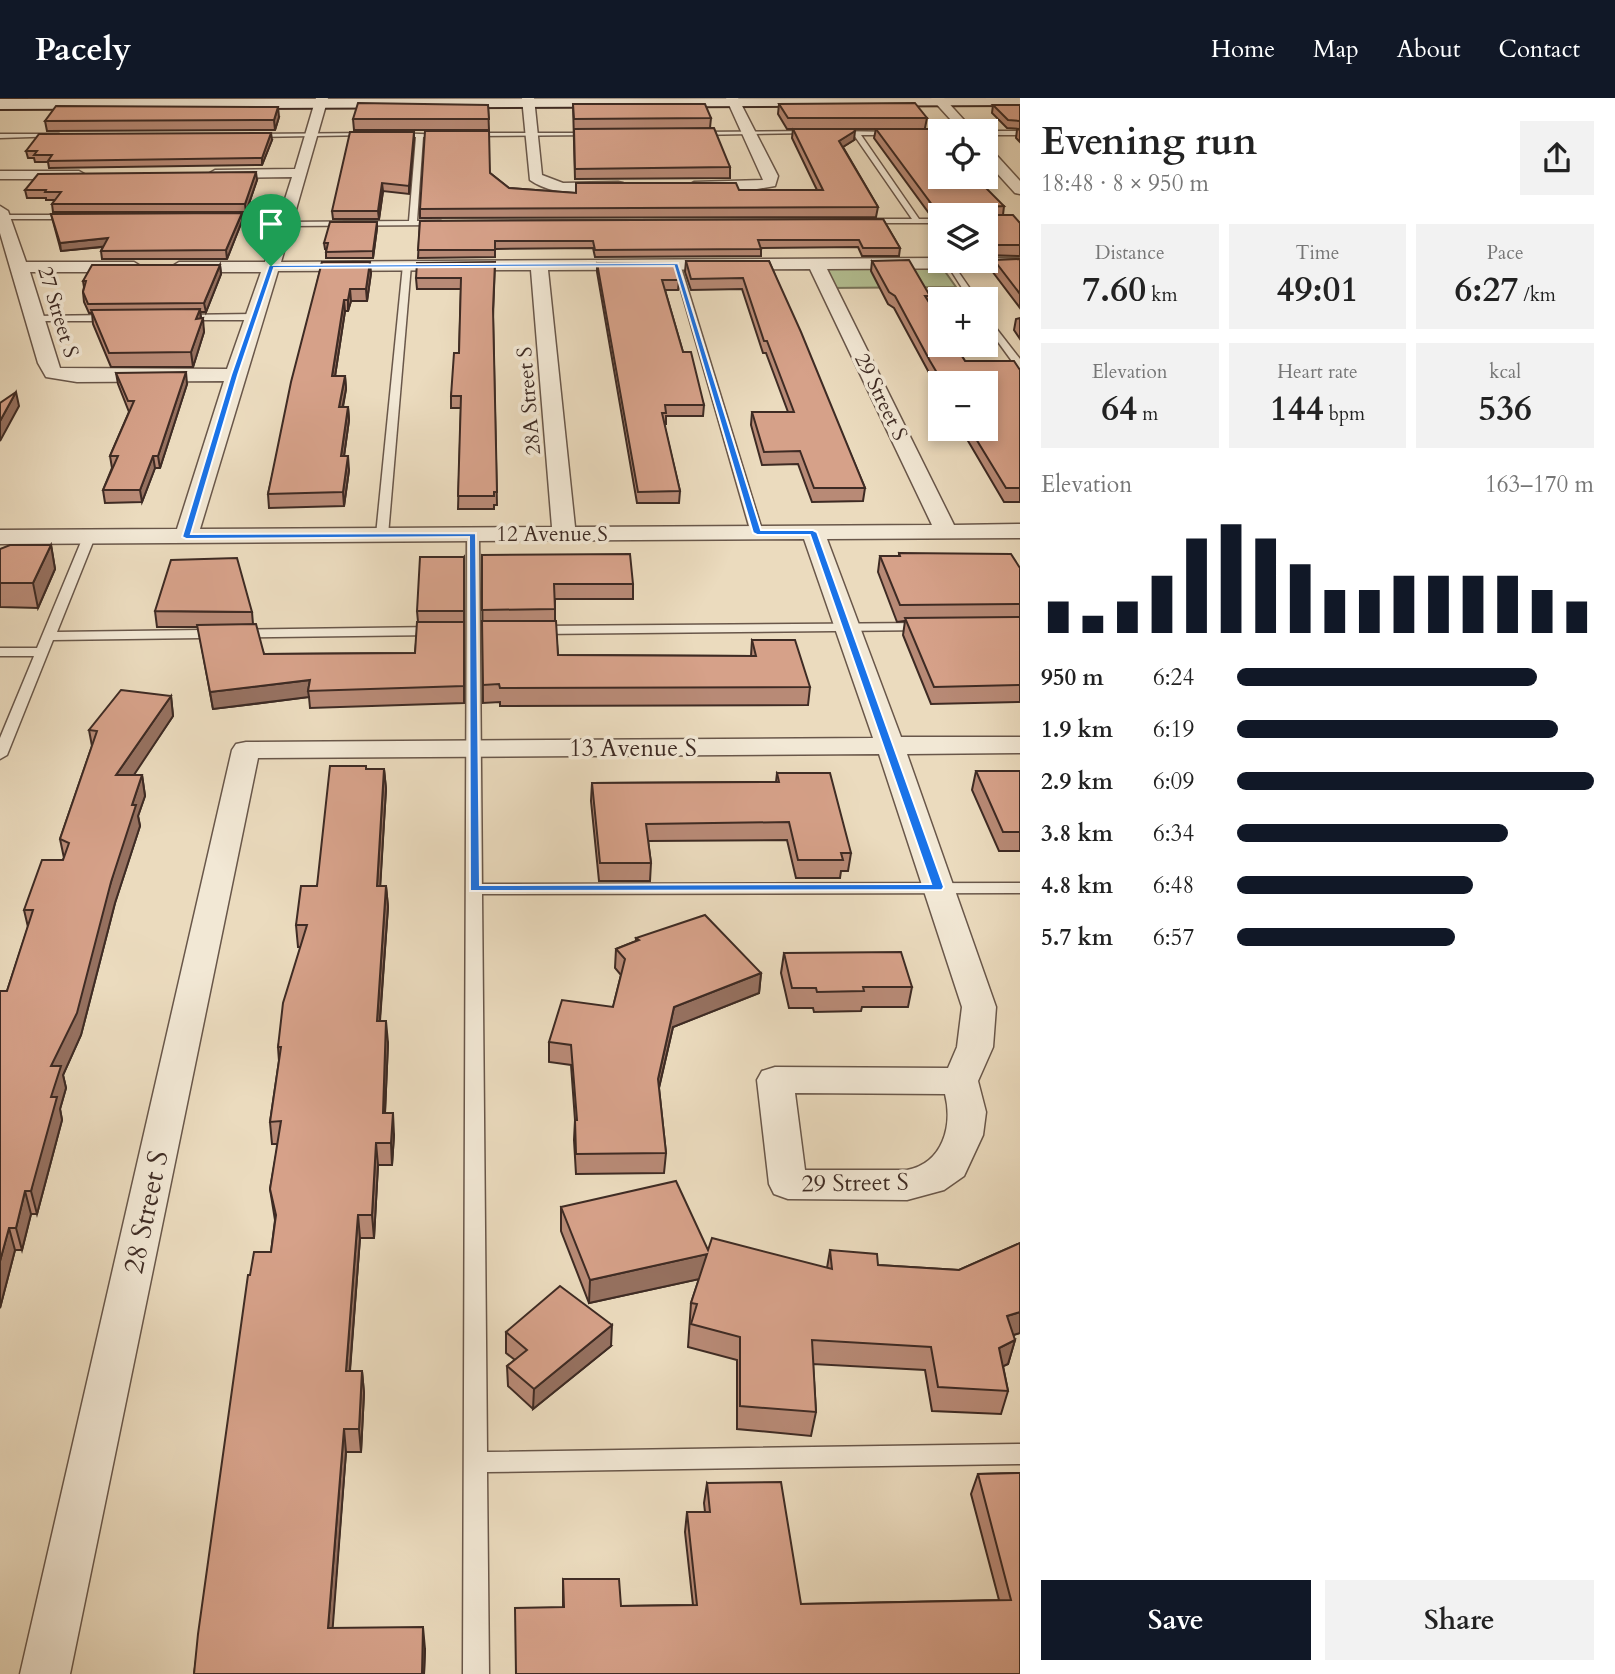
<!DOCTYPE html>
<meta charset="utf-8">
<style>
body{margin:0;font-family:Cardo,serif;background:#f2f2f2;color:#222;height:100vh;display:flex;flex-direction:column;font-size:26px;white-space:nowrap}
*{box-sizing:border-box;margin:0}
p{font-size:23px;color:#767676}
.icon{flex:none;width:38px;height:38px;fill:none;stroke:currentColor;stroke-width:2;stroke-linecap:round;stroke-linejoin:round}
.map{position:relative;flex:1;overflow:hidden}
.drawer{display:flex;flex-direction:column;background:#fff;width:595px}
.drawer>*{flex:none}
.buttons{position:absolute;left:928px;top:21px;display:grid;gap:14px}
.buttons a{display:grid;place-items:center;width:70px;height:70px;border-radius:0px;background:#fff;box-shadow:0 4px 10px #0003;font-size:35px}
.pin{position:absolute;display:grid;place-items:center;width:60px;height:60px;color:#fff;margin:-72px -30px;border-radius:50% 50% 50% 0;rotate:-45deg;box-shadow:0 0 7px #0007}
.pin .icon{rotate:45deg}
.round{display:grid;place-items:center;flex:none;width:74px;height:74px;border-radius:0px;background:#f2f2f2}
.head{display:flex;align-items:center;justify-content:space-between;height:119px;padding:0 21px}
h1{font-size:38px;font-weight:700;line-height:52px}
.stats{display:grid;grid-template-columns:repeat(3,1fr);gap:10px;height:119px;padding:7px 21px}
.stats div{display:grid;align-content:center;border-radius:0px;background:#f2f2f2;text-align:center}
.stats b{font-size:35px;font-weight:700}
.stats small{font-size:19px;font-weight:400}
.stats p{font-size:19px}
.chart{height:196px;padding:14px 21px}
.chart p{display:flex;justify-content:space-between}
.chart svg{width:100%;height:126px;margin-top:7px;stroke:#111827;stroke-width:6}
.button{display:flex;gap:14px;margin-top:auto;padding:14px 21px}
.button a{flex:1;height:80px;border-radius:0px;background:#111827;color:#fff;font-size:28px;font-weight:700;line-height:80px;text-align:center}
.button a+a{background:#f2f2f2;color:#222}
ul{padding:0 21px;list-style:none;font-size:23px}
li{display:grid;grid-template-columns:112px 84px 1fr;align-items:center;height:52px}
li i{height:18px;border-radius:9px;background:#111827}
header{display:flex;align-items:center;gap:42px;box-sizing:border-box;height:98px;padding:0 35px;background:#111827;color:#fff}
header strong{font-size:33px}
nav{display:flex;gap:38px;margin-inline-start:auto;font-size:24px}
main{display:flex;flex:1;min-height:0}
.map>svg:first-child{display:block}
.green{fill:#b4c194;stroke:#79765c;stroke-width:2}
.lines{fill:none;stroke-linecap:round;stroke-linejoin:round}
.lane-casing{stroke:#69574a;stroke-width:3}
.street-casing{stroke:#69574a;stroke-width:3}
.secondary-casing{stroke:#3e2b24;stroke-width:4}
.lane{fill:#f2e8d5;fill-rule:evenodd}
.street{fill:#f2e8d5;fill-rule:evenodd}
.secondary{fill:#f2e8d5;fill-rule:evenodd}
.wall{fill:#b88a76;stroke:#3e2b24;stroke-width:2}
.shaded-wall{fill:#967160;stroke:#3e2b24;stroke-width:2}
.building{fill:#d6a189;stroke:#3e2b24;stroke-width:2}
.route{fill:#1a73e8;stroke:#fff;stroke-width:2;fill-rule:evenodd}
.labels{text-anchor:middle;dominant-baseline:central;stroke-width:7;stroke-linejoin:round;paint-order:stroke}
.far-street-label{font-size:21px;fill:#3e2b24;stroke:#f2e8d5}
.street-label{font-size:24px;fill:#3e2b24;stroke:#f2e8d5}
.near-street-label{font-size:28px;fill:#3e2b24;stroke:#f2e8d5}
</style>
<header>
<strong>Pacely</strong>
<nav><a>Home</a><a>Map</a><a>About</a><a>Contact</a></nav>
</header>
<main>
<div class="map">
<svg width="1020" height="1576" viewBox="0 0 1020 1576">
<rect width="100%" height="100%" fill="#ebdbbe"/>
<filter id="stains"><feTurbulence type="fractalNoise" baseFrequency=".00286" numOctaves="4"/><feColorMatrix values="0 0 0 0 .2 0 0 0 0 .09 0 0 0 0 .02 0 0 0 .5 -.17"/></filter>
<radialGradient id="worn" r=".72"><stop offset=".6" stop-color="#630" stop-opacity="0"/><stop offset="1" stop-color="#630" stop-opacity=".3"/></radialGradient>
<polygon class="green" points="939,165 956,189 828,190 816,166"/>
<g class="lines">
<g class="lane-casing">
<g id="lane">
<polygon points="834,33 897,34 895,37 861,37 919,121 940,121 940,125 859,125 862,121 912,121 854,37 832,36"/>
<polygon points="984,33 1020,33 1020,37 985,37"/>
<polygon points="697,34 811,33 814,35 695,37"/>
<polygon points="393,35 447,37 423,39 417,123 441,123 444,127 283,128 286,124 409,123 416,39 391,38"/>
<polygon points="470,35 594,35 597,37 468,38"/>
<polygon points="0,36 59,36 62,38 0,40"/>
<polygon points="253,36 370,35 373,37 251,39"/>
<polygon points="222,116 288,116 292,118 288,120 219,120"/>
<polygon points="0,117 73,117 77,119 73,121 2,121"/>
<polygon points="945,163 951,163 977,201 969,201"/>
<polygon points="673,164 680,166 763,435 761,437 751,435"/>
<polygon points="407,165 411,167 388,437 382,440 376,437 403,167"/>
<polygon points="985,216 1020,261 1020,271 1017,270 985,226"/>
<polygon points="181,217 254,216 258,219 254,222 178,222 177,220"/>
<polygon points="35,218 113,217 117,220 113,223 32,223 32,219"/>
<polygon points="473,433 479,436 482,786 1020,785 1020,795 482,796 487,1354 1020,1346 1020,1366 487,1374 489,1576 463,1576 467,436"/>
<polygon points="89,436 95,439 57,534 435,529 441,533 435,537 53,542 7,657 0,661 0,640 34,558 0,558 0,550 37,550 83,439"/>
<polygon points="925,525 931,529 929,532 538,536 532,532 538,528"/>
</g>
</g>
<g class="street-casing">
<g id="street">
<path d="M 316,0 L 328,0 L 281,164 L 940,160 L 940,163 L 985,163 L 985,160 L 1020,160 L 1020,170 L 827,171 L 954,427 L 1020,426 L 1020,440 L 827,441 L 901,639 L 1020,639 L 1020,655 L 907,656 L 996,909 L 993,949 L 978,983 L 986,1014 L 983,1037 L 964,1078 L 944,1092 L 907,1102 L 788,1101 L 774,1096 L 769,1086 L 757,982 L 762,973 L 775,969 L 948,970 L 957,949 L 962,909 L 879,656 L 258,660 L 70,1576 L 20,1576 L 232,652 L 236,646 L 246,644 L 873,640 L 804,441 L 0,446 L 0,432 L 177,431 L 224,283 L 77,284 L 46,279 L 38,265 L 0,135 L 0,108 L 8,113 L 26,164 L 134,164 L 142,169 L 134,174 L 30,174 L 60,270 L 227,271 L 261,174 L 179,174 L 171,169 L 179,164 L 265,164 L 292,79 L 215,80 L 208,76 L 215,72 L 295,71 ZM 810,171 L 932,427 L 575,429 L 548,172 ZM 531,172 L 552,429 L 200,431 L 278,173 ZM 795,995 L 945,996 C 953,1028 943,1065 907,1072 L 805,1072 Z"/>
<path d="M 522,0 L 534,0 L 542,77 L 563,85 L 618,84 L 623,85 L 625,88 L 623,91 C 596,98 554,99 530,82 Z"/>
<polygon points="726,0 738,0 778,78 775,88 751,92 694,92 687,88 694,84 763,82"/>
<polygon points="931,0 944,0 974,33 961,33"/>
<polygon points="985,49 990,50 1020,83 1020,96 1015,95 985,62"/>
<polygon points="0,73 79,73 86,77 79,81 0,81"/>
</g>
</g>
<g class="secondary-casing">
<polygon id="secondary" points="1020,0 1020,7 0,11 0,1"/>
</g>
<use href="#lane" class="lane"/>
<use href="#street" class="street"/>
<use href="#secondary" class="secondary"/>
</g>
<g class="wall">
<polygon points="573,6 711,20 710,30 730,69 730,80 575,81"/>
<polygon points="779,6 927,20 925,30 940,79 1004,108 1003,117 1020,125 1020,158 985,157 985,117 940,117 940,130 938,128 939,119 931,118 874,40 876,31 787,31 778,16"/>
<polygon points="488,7 489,32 354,32 353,21"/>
<polygon points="993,7 1020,7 1020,31 1007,30 992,15"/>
<polygon points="279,19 275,32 47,33 45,23"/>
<polygon points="793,31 854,42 843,49 878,109 876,119 420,120 420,111 490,75 509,90 576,95 576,85 739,92 817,92 792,40"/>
<polygon points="1020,31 1020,44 1016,40 1017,32"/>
<polygon points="414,34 409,96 383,93 379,121 333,121 332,113"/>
<polygon points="272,42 262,67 49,70 48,64 35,64 34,60 28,60 26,53"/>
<polygon points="257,82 246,114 53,114 52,106 55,102 46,102 46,100 27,100 25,92"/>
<polygon points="242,115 242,123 227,161 102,161 101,153 103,149 61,153 51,116"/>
<polygon points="883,121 900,150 899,158 862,158 858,149 761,150 761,158 595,159 593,150 495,151 495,159 418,160 420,123"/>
<polygon points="377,130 373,160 326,160 326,151 325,151 324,145"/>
<polygon points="1020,161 1020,210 992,173 994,162"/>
<polygon points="686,163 769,163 865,390 863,403 812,404 798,366 762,367 751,327 752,314 788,314 766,255 763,255 742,191 691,192 685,174"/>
<polygon points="872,163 930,198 929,204 965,263 1020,272 1020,404 1004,404 961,331 985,331 985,285 940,285 940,295 894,210 888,206 871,173"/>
<polygon points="322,164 371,175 367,203 351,203 348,213 345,213 335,278 345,278 346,291 343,309 348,309 349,322 344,358 349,372 344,408 269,410 268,396"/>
<polygon points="495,164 493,219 497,407 494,407 494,411 458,411 461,310 451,310 451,298 459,255 461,191 417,191 416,180"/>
<polygon points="597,165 679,182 678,192 665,192 683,254 704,307 703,318 666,318 666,326 664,326 680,393 679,405 637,405 597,174"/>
<polygon points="220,167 221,176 206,214 200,214 204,234 193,269 111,269 93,226 92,215 89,215 84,204 83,194 84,189 83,183"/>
<polygon points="1020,220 1020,241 1014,232 1016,221"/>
<polygon points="116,275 187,286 160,370 155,370 142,404 105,405 103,392 112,370 110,358 129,314 118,286"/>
<polygon points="51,447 55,471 38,510 0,509 0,451"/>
<polygon points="899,455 1020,470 1020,604 931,606 903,537 905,523 897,524 878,474 880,458 899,458"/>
<polygon points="482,457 633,486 633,501 555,501 555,523 558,557 751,558 752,542 810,589 808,607 500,608 500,604 483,605"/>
<polygon points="464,459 464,605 310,610 309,599 213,611 198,529 157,529 155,513 252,514 253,526 264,556 415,555 418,524 417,513"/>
<polygon points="171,598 173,618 133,677 142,677 145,698 138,718 140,728 115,805 81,937 63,977 66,990 60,1011 62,1022 37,1116 31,1116 22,1152 15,1152 0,1210 0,893 7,893 28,829 24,812 64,760 60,741 92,648 89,632"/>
<polygon points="366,671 384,671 386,691 380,788 386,788 388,809 380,923 388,945 385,1015 394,1037 392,1067 378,1067 374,1140 360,1140 350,1273 362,1273 364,1295 361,1354 346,1354 332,1530 425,1551 424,1576 194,1576 250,1177 271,1154 275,1122 270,1091 278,1046 272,1046 270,1024 279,963 278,949 301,849 298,849 296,827 317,788"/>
<polygon points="976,673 1020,673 1020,753 999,753 972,692"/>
<polygon points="777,675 851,755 848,773 841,773 840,780 796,780 787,742 648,743 651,765 650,783 599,783 591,703 592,685 776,684"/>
<polygon points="636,840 761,875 759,895 673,929 659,990 666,1055 664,1075 576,1076 574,1042 575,1022 571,967 549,964 549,944 613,909 621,877 615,870 616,851 636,843"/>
<polygon points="784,855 912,889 908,909 862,909 861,913 814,914 813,910 789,910 781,875"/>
<polygon points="561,1109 708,1152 827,1170 830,1152 878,1167 959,1172 1020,1145 1020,1235 1013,1237 1015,1242 1008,1266 1003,1268 1008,1293 1001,1316 932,1313 925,1272 813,1266 816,1314 811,1338 737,1331 737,1262 688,1249 691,1205 699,1181 589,1205 561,1133"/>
<polygon points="506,1234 611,1248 533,1311 508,1288 507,1268 515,1262 506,1255"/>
<polygon points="1020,1375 1020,1576 563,1509 563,1481 621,1508 693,1507 685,1434 687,1414 705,1414 704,1405 707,1385 801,1506 999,1502 971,1396 978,1376"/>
</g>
<g class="shaded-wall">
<polygon points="278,9 279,19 275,32 274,22"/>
<polygon points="855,33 854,42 838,52 839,43"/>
<polygon points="414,34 414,42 409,96 409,88"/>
<polygon points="271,35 272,42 262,67 262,60"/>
<polygon points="256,74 257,82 246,114 245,106"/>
<polygon points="382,85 383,93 379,121 378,113"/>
<polygon points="242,115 242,123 227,161 226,152"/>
<polygon points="377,124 377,130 373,160 373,153"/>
<polygon points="108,140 109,148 61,153 60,145"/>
<polygon points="370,164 371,175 367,203 366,191"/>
<polygon points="220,167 221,176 206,214 204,205"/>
<polygon points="350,191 351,203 348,213 348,202"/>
<polygon points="344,202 345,213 333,291 332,278"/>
<polygon points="200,211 201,224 196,221"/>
<polygon points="203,220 204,234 193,269 191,254"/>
<polygon points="186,274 187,286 160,370 158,358"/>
<polygon points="345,278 346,291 340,322 339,309"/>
<polygon points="16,294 19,308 0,343 0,323"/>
<polygon points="348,309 349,322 342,372 341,358"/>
<polygon points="153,358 155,370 142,404 140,392"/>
<polygon points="348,358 349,372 344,408 343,394"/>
<polygon points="51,447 55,471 38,510 33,485"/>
<polygon points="310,582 308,593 309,599 213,611 210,594"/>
<polygon points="171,598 173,618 120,698 116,677"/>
<polygon points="384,671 386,691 379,809 377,788"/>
<polygon points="142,677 145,698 138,718 140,728 115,805 81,937 63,977 66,990 60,1011 62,1022 37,1116 31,1093 51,999 51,968 111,784 132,707"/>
<polygon points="386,788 388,809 378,945 377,923"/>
<polygon points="761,875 759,895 673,929 656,1002 658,981 674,909"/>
<polygon points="386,923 388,945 384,1037 383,1015"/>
<polygon points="393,1015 394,1037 392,1067 391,1045"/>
<polygon points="376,1045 378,1067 374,1140 372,1117"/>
<polygon points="25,1093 31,1116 22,1152 16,1130"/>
<polygon points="358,1117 360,1140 348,1295 346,1273"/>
<polygon points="9,1130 15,1152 0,1210 0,1163"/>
<polygon points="707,1156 704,1180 589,1205 590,1182"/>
<polygon points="1020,1214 1020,1235 1000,1241 1007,1218"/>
<polygon points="612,1227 611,1248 533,1311 534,1291"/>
<polygon points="1015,1242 1008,1266 993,1273 999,1250"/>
<polygon points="362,1273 364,1295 361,1354 359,1331"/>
<polygon points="344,1331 346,1354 331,1552 328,1530"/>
<polygon points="423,1529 425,1551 424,1576 422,1576"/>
</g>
<g class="building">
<polygon points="358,5 488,7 489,21 353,21"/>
<polygon points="915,5 927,20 788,20 779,6"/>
<polygon points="573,6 705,6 711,20 574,21"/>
<polygon points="993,7 1020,7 1020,23 1008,22"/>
<polygon points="56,8 278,9 274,22 45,23"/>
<polygon points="714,30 730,69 575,71 574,31"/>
<polygon points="793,31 854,31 855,33 839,43 878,109 420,111 425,33 489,33 490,75 509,90 576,95 576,85 736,85 739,92 823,92"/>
<polygon points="876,31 934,31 940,37 940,79 975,79 1004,108 985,109 985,117 1013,117 1020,125 1020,147 987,147 985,148 985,117 941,117 943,117 943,109 933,108"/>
<polygon points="350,34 414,34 409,88 382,85 378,113 332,113"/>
<polygon points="271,35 262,60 48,63 52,57 34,57 37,53 26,53 39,36"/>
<polygon points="256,74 245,106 52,106 61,94 45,94 46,92 25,92 38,76"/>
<polygon points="242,115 226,152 101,153 108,140 60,145 51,116"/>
<polygon points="883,121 900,150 863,150 859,142 758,142 761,151 595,152 593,143 495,143 495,152 418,152 420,123"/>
<polygon points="330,124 377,124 373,153 326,154 328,145 324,145"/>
<polygon points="1020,161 1020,196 994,162"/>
<polygon points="909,162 930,198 925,198 940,222 940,247 955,247 965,263 1014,263 1020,272 1020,390 1006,390 970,331 985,331 985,285 943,285 930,263 895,198 889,194 872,163"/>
<polygon points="686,163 769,163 801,234 865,390 814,390 800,353 764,354 752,314 794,314 767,243 764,243 743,180 691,181"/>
<polygon points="322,164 370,164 366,191 350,191 348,202 344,202 332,278 345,278 339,309 348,309 341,358 348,358 343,394 268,396 291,284"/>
<polygon points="495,164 493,211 497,394 494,394 494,398 458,398 461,298 451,298 454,255 459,255 461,180 416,180 417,165"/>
<polygon points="597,165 674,165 679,182 662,182 683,254 691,254 704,307 665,307 666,315 662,315 680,393 638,394"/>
<polygon points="92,167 220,167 204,205 88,206 83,194 86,183 83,183"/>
<polygon points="200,211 196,221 203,220 191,254 109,255 91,212"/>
<polygon points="186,274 158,358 153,358 140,392 103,392 118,358 110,358 134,303 128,303 116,275"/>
<polygon points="16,294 0,323 0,305"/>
<polygon points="10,447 51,447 33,485 0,485 0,451"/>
<polygon points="899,455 1011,456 1020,470 1020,506 900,507 880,458 900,458"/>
<polygon points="630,456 633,486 554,486 555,511 482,512 482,457"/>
<polygon points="420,459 464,459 464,513 417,513"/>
<polygon points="237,460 252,514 155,513 171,462"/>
<polygon points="1020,519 1020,587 934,589 905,520"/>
<polygon points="482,523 556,523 558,557 756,558 752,542 795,542 810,589 500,590 499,586 483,587"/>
<polygon points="417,524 464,524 464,588 308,593 310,582 210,594 197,527 256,526 264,556 415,555"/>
<polygon points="121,592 171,598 116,677 142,677 132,707 136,707 111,784 77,915 51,968 61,968 51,999 57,999 31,1093 25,1093 16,1130 9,1130 0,1163 0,893 7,893 33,812 24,812 42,762 63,762 69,745 60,741 97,633 89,632"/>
<polygon points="330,668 366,668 366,671 384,671 377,788 386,788 377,923 386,923 383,1015 393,1015 391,1045 376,1045 372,1117 358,1117 346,1273 362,1273 359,1331 344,1331 328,1530 423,1529 422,1576 194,1576 198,1536 248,1177 250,1177 254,1154 271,1154 276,1117 270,1091 281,1023 270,1024 281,949 278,949 283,905 307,827 296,827 301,788 317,788"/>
<polygon points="976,673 1020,673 1020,734 1003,734"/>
<polygon points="777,675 830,675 851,755 841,755 843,762 798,762 789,724 646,726 651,765 600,765 592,685 779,684"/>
<polygon points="705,817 761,875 674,909 658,981 666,1055 576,1056 575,1022 577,1022 571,947 549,944 562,902 613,909 625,861 616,851 639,842 636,840"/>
<polygon points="901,854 912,889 863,889 864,893 817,894 816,890 792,890 784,855"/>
<polygon points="676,1083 708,1152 712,1140 832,1171 830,1152 877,1156 878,1167 959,1172 1020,1145 1020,1214 1007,1218 1015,1242 999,1250 1008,1293 938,1289 931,1249 812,1242 816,1314 740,1308 740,1239 691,1226 697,1206 691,1205 707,1156 590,1182 561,1109"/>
<polygon points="560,1188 612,1227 534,1291 507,1268 527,1252 506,1234"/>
<polygon points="1020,1375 1020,1576 516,1576 515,1510 564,1509 563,1481 619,1481 621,1508 697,1507 687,1414 710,1414 707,1385 781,1384 801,1506 1011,1502 978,1376"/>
</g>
<path class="route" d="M 678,165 L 761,432 L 813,432 L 817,434 L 944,789 L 942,792 L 470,793 L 469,439 L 186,441 L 182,439 L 231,277 L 269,167 ZM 674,168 L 753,435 L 757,437 L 810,437 L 931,786 L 480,787 L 476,435 L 191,436 L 238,277 L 274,170 Z"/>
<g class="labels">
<g class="far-street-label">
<text transform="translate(58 214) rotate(73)">27 Street S</text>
<text transform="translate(881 299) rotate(64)">29 Street S</text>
<text transform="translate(529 303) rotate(-95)">28A Street S</text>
<text x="552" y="436">12 Avenue S</text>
</g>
<g class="street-label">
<text x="633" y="650">13 Avenue S</text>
<text transform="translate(855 1085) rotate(-1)">29 Street S</text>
</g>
<g class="near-street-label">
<text transform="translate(146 1114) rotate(-78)">28 Street S</text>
</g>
</g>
<rect width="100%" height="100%" filter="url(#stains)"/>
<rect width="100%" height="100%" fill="url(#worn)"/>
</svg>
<div class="buttons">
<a><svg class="icon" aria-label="locate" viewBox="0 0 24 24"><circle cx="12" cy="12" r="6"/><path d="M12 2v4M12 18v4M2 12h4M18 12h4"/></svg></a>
<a><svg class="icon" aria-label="layers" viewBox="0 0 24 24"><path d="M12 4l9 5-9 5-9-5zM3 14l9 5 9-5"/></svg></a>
<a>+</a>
<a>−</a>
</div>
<div class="pin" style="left:271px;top:168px;background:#1e9e55"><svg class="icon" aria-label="arrive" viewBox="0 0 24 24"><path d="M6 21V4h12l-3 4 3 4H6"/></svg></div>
</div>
<section class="drawer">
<div class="head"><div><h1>Evening run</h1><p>18:48 · 8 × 950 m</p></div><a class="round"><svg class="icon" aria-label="share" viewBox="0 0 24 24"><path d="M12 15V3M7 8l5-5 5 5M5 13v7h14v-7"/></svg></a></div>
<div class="stats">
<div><p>Distance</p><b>7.60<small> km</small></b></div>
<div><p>Time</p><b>49:01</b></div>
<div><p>Pace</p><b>6:27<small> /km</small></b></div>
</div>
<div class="stats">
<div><p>Elevation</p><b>64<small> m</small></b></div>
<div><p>Heart rate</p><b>144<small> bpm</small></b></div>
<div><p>kcal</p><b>536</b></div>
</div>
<div class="chart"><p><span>Elevation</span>163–170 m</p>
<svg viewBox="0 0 160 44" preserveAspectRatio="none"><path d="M5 44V33M15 44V38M25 44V33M35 44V24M45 44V11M55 44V6M65 44V11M75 44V20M85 44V29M95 44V29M105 44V24M115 44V24M125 44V24M135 44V24M145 44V29M155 44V33"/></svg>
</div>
<ul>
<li><b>950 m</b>6:24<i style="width:84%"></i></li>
<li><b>1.9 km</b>6:19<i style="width:90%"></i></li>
<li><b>2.9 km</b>6:09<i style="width:100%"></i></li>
<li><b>3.8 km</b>6:34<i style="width:76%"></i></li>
<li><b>4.8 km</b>6:48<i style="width:66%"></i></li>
<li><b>5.7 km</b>6:57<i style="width:61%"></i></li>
</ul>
<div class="button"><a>Save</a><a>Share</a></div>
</section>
</main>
